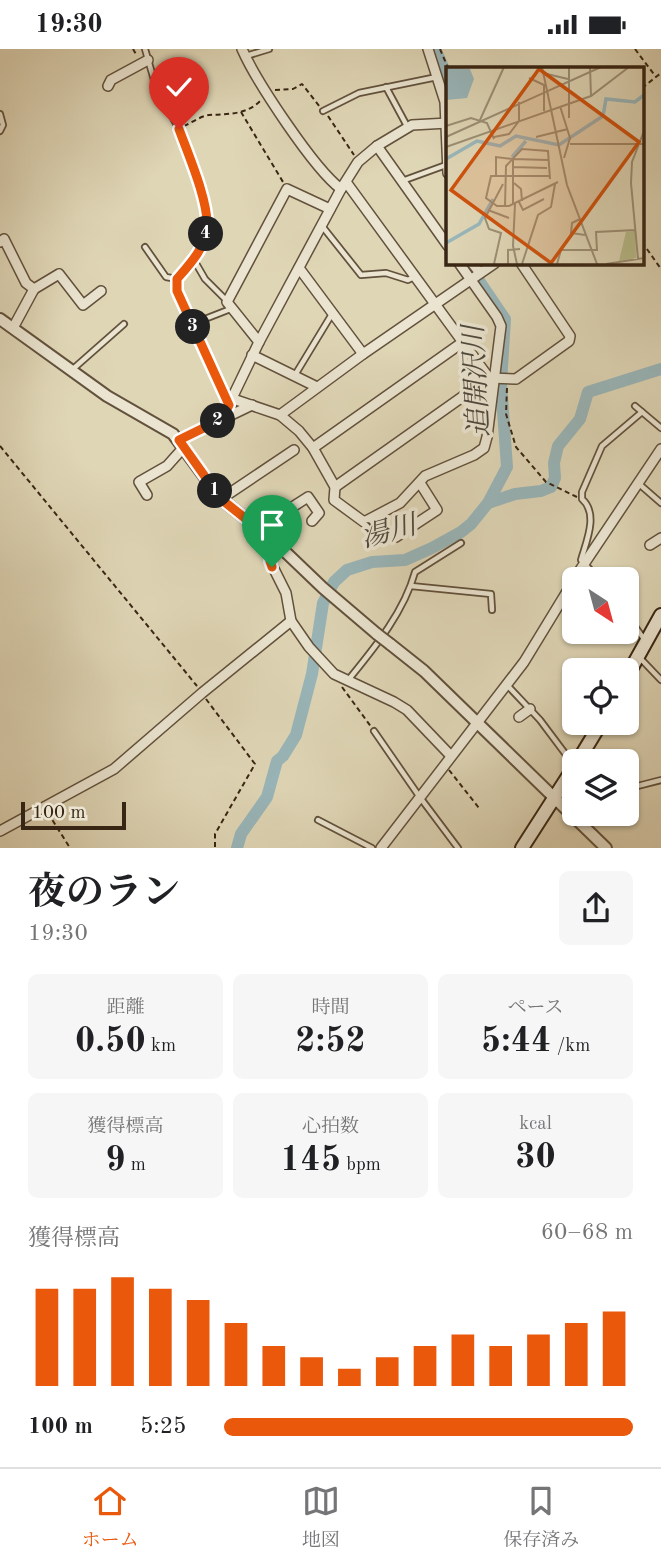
<!DOCTYPE html>
<html lang="ja">
<meta charset="utf-8">
<style>
body{margin:0;font-family:"Old Standard TT","Noto Serif JP",serif;background:#f6f6f6;color:#202124;height:100vh;display:flex;flex-direction:column;font-size:26px;white-space:nowrap}
*{box-sizing:border-box;margin:0}
p{font-size:23px;color:#757577}
.icon{flex:none;width:38px;height:38px;fill:none;stroke:currentColor;stroke-width:2;stroke-linecap:round;stroke-linejoin:round}
.map{position:relative;height:799px;overflow:hidden}
.sheet{display:flex;flex-direction:column;background:#fff;flex:1}
.sheet>*{flex:none}
.needle{width:46px;rotate:144deg}
.buttons{position:absolute;left:562px;top:518px;display:grid;gap:14px}
.buttons a{display:grid;place-items:center;width:77px;height:77px;border-radius:10px;background:#fff;box-shadow:0 2px 5px #0004;font-size:35px}
.scale{position:absolute;left:21px;bottom:18px;width:105px;box-sizing:border-box;padding-left:7px;border:4px solid #382513;border-top:0;font-size:19px;line-height:24px;white-space:nowrap;color:#382513;-webkit-text-stroke:5px #eae4d0;paint-order:stroke}
.pin{position:absolute;display:grid;place-items:center;width:60px;height:60px;color:#fff;margin:-72px -30px;border-radius:50% 50% 50% 0;rotate:-45deg;box-shadow:0 0 7px #0007}
.pin .icon{rotate:45deg}
.km{position:absolute;width:35px;height:35px;margin:-18px;border-radius:50%;background:#222;color:#fff;font-size:19px;line-height:35px;text-align:center}
.round{display:grid;place-items:center;flex:none;width:74px;height:74px;border-radius:10px;background:#f6f6f6}
.overview{display:flex;align-items:center;justify-content:space-between;height:119px;padding:0 28px}
h1{font-size:38px;font-weight:700;line-height:52px}
.stats{display:grid;grid-template-columns:repeat(3,1fr);gap:10px;height:119px;padding:7px 28px}
.stats div{display:grid;align-content:center;border-radius:10px;background:#f6f6f6;text-align:center}
.stats b{font-size:35px;font-weight:700}
.stats small{font-size:19px;font-weight:400}
.stats p{font-size:19px}
.chart{height:196px;padding:14px 28px}
.chart p{display:flex;justify-content:space-between}
.chart svg{width:100%;height:126px;margin-top:7px;stroke:#ea580c;stroke-width:6}
ul{padding:0 28px;list-style:none;font-size:23px}
li{display:grid;grid-template-columns:112px 84px 1fr;align-items:center;height:52px}
li i{height:18px;border-radius:9px;background:#ea580c}
.status{display:flex;justify-content:space-between;align-items:center;height:49px;padding:0 35px;background:#fff;direction:ltr}
.status svg{height:19px;fill:currentColor}
.dock{display:flex;justify-content:space-around;align-items:center;height:98px;border-top:2px solid #e0e0e0;background:#fff;font-size:19px;color:#757577}
.dock a{display:grid;justify-items:center;gap:4px}
.dock .on{color:#ea580c}
.map>svg:first-child{display:block}
.lines{fill:none;stroke-linecap:round;stroke-linejoin:round}
.river{stroke:#99b6ba;stroke-width:12}
.service-casing{stroke:#62513c;stroke-width:8}
.minor-casing{stroke:#62513c;stroke-width:12}
.tertiary-casing{stroke:#62513c;stroke-width:14}
.secondary-casing{stroke:#382513;stroke-width:16}
.path{stroke:#382513;stroke-width:2;stroke-dasharray:5 3.5;stroke-linecap:butt}
.service{stroke:#eae4d0;stroke-width:4.5}
.minor{stroke:#eae4d0;stroke-width:9}
.tertiary{stroke:#eae4d0;stroke-width:10}
.secondary{stroke:#eae4d0;stroke-width:12}
.tertiary-bridge-casing{stroke:#62513c;stroke-width:14;stroke-linecap:butt}
.tertiary-bridge{stroke:#eae4d0;stroke-width:10}
.route-casing{stroke:#fff;stroke-width:14}
.route{stroke:#ea580c;stroke-width:9}
.labels{text-anchor:middle;dominant-baseline:central;stroke-width:7;stroke-linejoin:round;paint-order:stroke}
.water-label{font-size:28px;font-style:italic;fill:#50493d;stroke:#eae4d0}
.inset-river{fill:none;stroke:#99b6ba;stroke-width:3.5}
.inset-road{fill:none;stroke:#9c8f75;stroke-width:2}
.view{fill:#ce510d;fill-opacity:0.15;stroke:#ce510d;stroke-width:3.5}
.inset-edge{fill:none;stroke:#382513;stroke-width:3.5}
</style>
<div class="status"><b>19:30</b><svg viewBox="0 0 49 12"><path d="M0 12V9h3v3zM5 12V6h3v6zM10 12V3h3v9zM15 12V0h3v12zM26 1h20v11H26zM47 4h2v5h-2z"/></svg></div>
<div class="map">
<svg width="661" height="799" viewBox="0 0 661 799">
<rect width="100%" height="100%" fill="#dfd6b6"/>
<filter id="stains"><feTurbulence type="fractalNoise" baseFrequency=".00286" numOctaves="4"/><feColorMatrix values="0 0 0 0 .2 0 0 0 0 .09 0 0 0 0 .02 0 0 0 .5 -.17"/></filter>
<radialGradient id="worn" r=".72"><stop offset=".6" stop-color="#630" stop-opacity="0"/><stop offset="1" stop-color="#630" stop-opacity=".3"/></radialGradient>
<g class="lines">
<g class="river">
<polyline points="435,0 448,29"/>
<polyline points="488,454 515,445 541,442 551,438 555,429 554,414 558,397 580,370 588,343 661,320"/>
<polyline points="237,799 241,785 267,748 277,712 283,707 296,686 312,625 323,554 334,533 347,521 372,513 405,511 432,499 461,483 471,475 488,454 507,418 501,334 505,270 467,214"/>
</g>
<g class="service-casing">
<g id="service">
<polyline points="145,0 156,38 179,80 206,164 208,181 195,209 177,230 177,242 228,355"/>
<polyline points="246,7 269,0"/>
<polyline points="386,38 407,77"/>
<polyline points="323,62 359,44 437,28"/>
<polyline points="0,65 3,76 0,82"/>
<polyline points="402,132 446,116"/>
<polyline points="322,177 361,226 386,224 408,231 414,228"/>
<polyline points="145,198 166,228 177,230"/>
<polyline points="194,211 205,230 227,252"/>
<polyline points="192,275 233,259"/>
<polyline points="73,320 124,275"/>
<polyline points="295,326 332,265"/>
<polyline points="635,357 661,379"/>
<polyline points="638,434 661,454"/>
<path d="M 599,530 L 581,511 C 586,493 599,465 582,450 L 582,443 L 602,397 L 642,363"/>
<polyline points="411,537 491,545 492,561"/>
<polyline points="626,565 644,590"/>
<polyline points="640,609 661,631"/>
<path d="M 349,630 C 375,598 404,563 415,523 L 461,494"/>
<polyline points="507,636 540,671 573,715"/>
<polyline points="374,682 419,747 458,799"/>
<polyline points="626,740 661,731"/>
<polyline points="318,771 372,799"/>
</g>
</g>
<g class="minor-casing">
<g id="minor">
<path d="M 242,0 C 256,32 314,120 341,140"/>
<polyline points="428,0 445,53 448,124"/>
<polyline points="108,37 111,31 148,11"/>
<polyline points="377,97 448,197"/>
<polyline points="346,133 489,329 516,330 569,292 570,287 521,214"/>
<polyline points="0,193 4,190 26,234 34,240 13,279"/>
<polyline points="472,214 480,224"/>
<polyline points="299,219 363,305"/>
<polyline points="34,240 59,225 83,256 101,242"/>
<polyline points="259,293 227,253 287,140 330,160"/>
<polyline points="252,306 317,338"/>
<polyline points="233,350 280,366 299,382 313,399 335,438 334,451 364,473 400,454 425,427 474,406 484,399 487,388 501,277 497,268 459,214"/>
<polyline points="280,366 363,305 495,214"/>
<polyline points="222,370 259,293 341,140 358,113 377,97 412,76 448,74"/>
<polyline points="179,391 252,356"/>
<polyline points="313,399 463,293"/>
<polyline points="335,438 489,329"/>
<polyline points="147,446 139,433 167,417 184,398"/>
<polyline points="221,450 294,401"/>
<polyline points="258,480 308,448 319,464 312,472"/>
<polyline points="396,488 437,461 420,434"/>
<polyline points="276,494 270,512 286,544 291,572 309,598 334,625 394,653 407,661 451,707"/>
<polyline points="650,496 661,489"/>
<polyline points="574,530 661,400"/>
<polyline points="519,668 530,660"/>
<polyline points="0,782 114,720 202,644 291,572"/>
<polyline points="381,799 524,613 574,531"/>
</g>
</g>
<g class="tertiary-casing">
<g id="tertiary">
<polyline points="0,270 107,347 173,385 221,450 276,494 323,539 377,585"/>
<polyline points="390,595 424,622 606,799"/>
</g>
</g>
<g class="secondary-casing">
<g id="secondary">
<polyline points="626,629 661,566"/>
<polyline points="578,712 601,674"/>
<polyline points="522,799 574,718"/>
</g>
</g>
<g class="path">
<polyline points="133,0 137,7"/>
<polyline points="440,0 448,19"/>
<polyline points="635,0 656,28"/>
<polyline points="642,39 661,24"/>
<polyline points="275,41 293,40 302,35 320,58"/>
<polyline points="241,63 283,133"/>
<polyline points="328,67 354,106"/>
<path d="M 184,77 C 191,74 201,67 209,66 C 228,65 248,66 262,50"/>
<polyline points="642,193 661,220"/>
<polyline points="507,339 506,365 516,398 546,433 577,448"/>
<polyline points="0,397 197,637"/>
<polyline points="342,638 372,679"/>
<polyline points="206,650 255,715 215,785 215,799"/>
<polyline points="449,721 479,759"/>
<polyline points="48,764 70,799"/>
</g>
<use href="#service" class="service"/>
<use href="#minor" class="minor"/>
<use href="#tertiary" class="tertiary"/>
<use href="#secondary" class="secondary"/>
<g class="tertiary-bridge-casing">
<polyline id="tertiary-bridge" points="377,585 390,595"/>
</g>
<use href="#tertiary-bridge" class="tertiary-bridge"/>
</g>
<g class="lines">
<g class="route-casing">
<path id="route" d="M 179,80 C 188,105 209,153 207,179 C 206,198 189,216 177,230 L 177,242 L 229,356 L 222,370 L 179,391 L 221,450 L 276,494 L 270,512 L 272,518"/>
</g>
<use href="#route" class="route"/>
</g>
<g class="labels">
<g class="water-label">
<text transform="translate(478 332) rotate(-93)">追開沢川</text>
<text transform="translate(389 484) rotate(-15)">湯川</text>
</g>
</g>
<g transform="translate(446 18)">
<rect width="198" height="198" fill="#dfd6b6"/>
<path d="M 189,164 L 190,191 L 173,194 L 180,165 Z" fill="#b7bc8a"/>
<path d="M 0,0 L 24,2 L 28,12 L 21,31 L 0,33 Z" fill="#99b6ba"/>
<path class="inset-river" d="M 66,90 L 80,74M 0,92 L 31,74 L 54,79 L 70,69 L 113,78 L 157,49 L 160,32 L 189,35 L 198,28M 0,176 L 33,157 L 47,132"/>
<path class="inset-road" d="M 96,0 L 121,118 L 151,197M 123,0 L 123,51M 144,0 L 145,29M 101,7 L 122,12M 83,11 L 98,18 L 98,44M 114,39 L 124,71 L 118,91M 34,53 L 58,0M 0,59 L 25,51 L 41,56 L 48,72M 0,70 L 155,0M 48,70 L 63,67 L 73,54 L 73,35M 90,70 L 122,62M 124,77 L 198,77M 0,80 L 145,29 L 183,0M 67,92 L 102,93M 67,100 L 101,101M 50,109 L 50,90 L 67,92 L 67,137M 103,109 L 45,109 L 40,131 L 51,139 L 63,139 L 112,115M 68,116 L 75,122 L 76,134M 73,135 L 77,143 L 98,132M 69,137 L 67,179 L 71,197M 59,139 L 60,99 L 76,82 L 102,84 L 104,112M 42,143 L 63,151M 134,152 L 126,156 L 125,166 L 139,168M 192,192 L 185,116 L 186,95 L 198,64M 48,197 L 55,166 L 43,162 L 39,151 L 57,117M 62,197 L 62,183 L 74,182M 76,197 L 92,148 L 105,140 L 109,117M 111,197 L 115,183 L 151,183 L 150,165 L 190,163M 160,197 L 198,191"/>
<path class="view" d="M 93,2 L 193,75 L 105,196 L 5,123 Z"/>
<rect width="198" height="198" class="inset-edge"/>
</g>
<rect width="100%" height="100%" filter="url(#stains)"/>
<rect width="100%" height="100%" fill="url(#worn)"/>
</svg>
<div class="buttons">
<a><svg class="needle" viewBox="-14 -14 28 28"><path d="M0-13l5 13h-10z" fill="#e53935"/><path d="M0 13l5-13h-10z" fill="#757577"/></svg></a>
<a><svg class="icon" aria-label="locate" viewBox="0 0 24 24"><circle cx="12" cy="12" r="6"/><path d="M12 2v4M12 18v4M2 12h4M18 12h4"/></svg></a>
<a><svg class="icon" aria-label="layers" viewBox="0 0 24 24"><path d="M12 4l9 5-9 5-9-5zM3 14l9 5 9-5"/></svg></a>
</div>
<div class="scale">100 m</div>
<div class="pin" style="left:272px;top:518px;background:#1e9e55"><svg class="icon" aria-label="arrive" viewBox="0 0 24 24"><path d="M6 21V4h12l-3 4 3 4H6"/></svg></div>
<div class="pin" style="left:179px;top:80px;background:#d93025"><svg class="icon" aria-label="check" viewBox="0 0 24 24"><path d="M5 12l5 5 9-10"/></svg></div>
<b class="km" style="left:215px;top:442px">1</b>
<b class="km" style="left:218px;top:372px">2</b>
<b class="km" style="left:193px;top:278px">3</b>
<b class="km" style="left:206px;top:185px">4</b>
</div>
<section class="sheet">
<div class="overview"><div><h1>夜のラン</h1><p>19:30</p></div><a class="round"><svg class="icon" aria-label="share" viewBox="0 0 24 24"><path d="M12 15V3M7 8l5-5 5 5M5 13v7h14v-7"/></svg></a></div>
<div class="stats">
<div><p>距離</p><b>0.50<small> km</small></b></div>
<div><p>時間</p><b>2:52</b></div>
<div><p>ペース</p><b>5:44<small> /km</small></b></div>
</div>
<div class="stats">
<div><p>獲得標高</p><b>9<small> m</small></b></div>
<div><p>心拍数</p><b>145<small> bpm</small></b></div>
<div><p>kcal</p><b>30</b></div>
</div>
<div class="chart"><p><span>獲得標高</span>60–68 m</p>
<svg viewBox="0 0 160 44" preserveAspectRatio="none"><path d="M5 44V10M15 44V10M25 44V6M35 44V10M45 44V14M55 44V22M65 44V30M75 44V34M85 44V38M95 44V34M105 44V30M115 44V26M125 44V30M135 44V26M145 44V22M155 44V18"/></svg>
</div>
<ul>
<li><b>100 m</b>5:25<i style="width:100%"></i></li>
</ul>
</section>
<nav class="dock">
<a class="on"><svg class="icon" aria-label="home" viewBox="0 0 24 24"><path d="M3 11l9-7 9 7M6 9v11h12V9"/></svg>ホーム</a>
<a><svg class="icon" aria-label="map" viewBox="0 0 24 24"><path d="M3 6l6-2 6 2 6-2v14l-6 2-6-2-6 2zM9 4v14M15 6v14"/></svg>地図</a>
<a><svg class="icon" aria-label="saved" viewBox="0 0 24 24"><path d="M7 4h10v16l-5-4-5 4z"/></svg>保存済み</a>
</nav>
